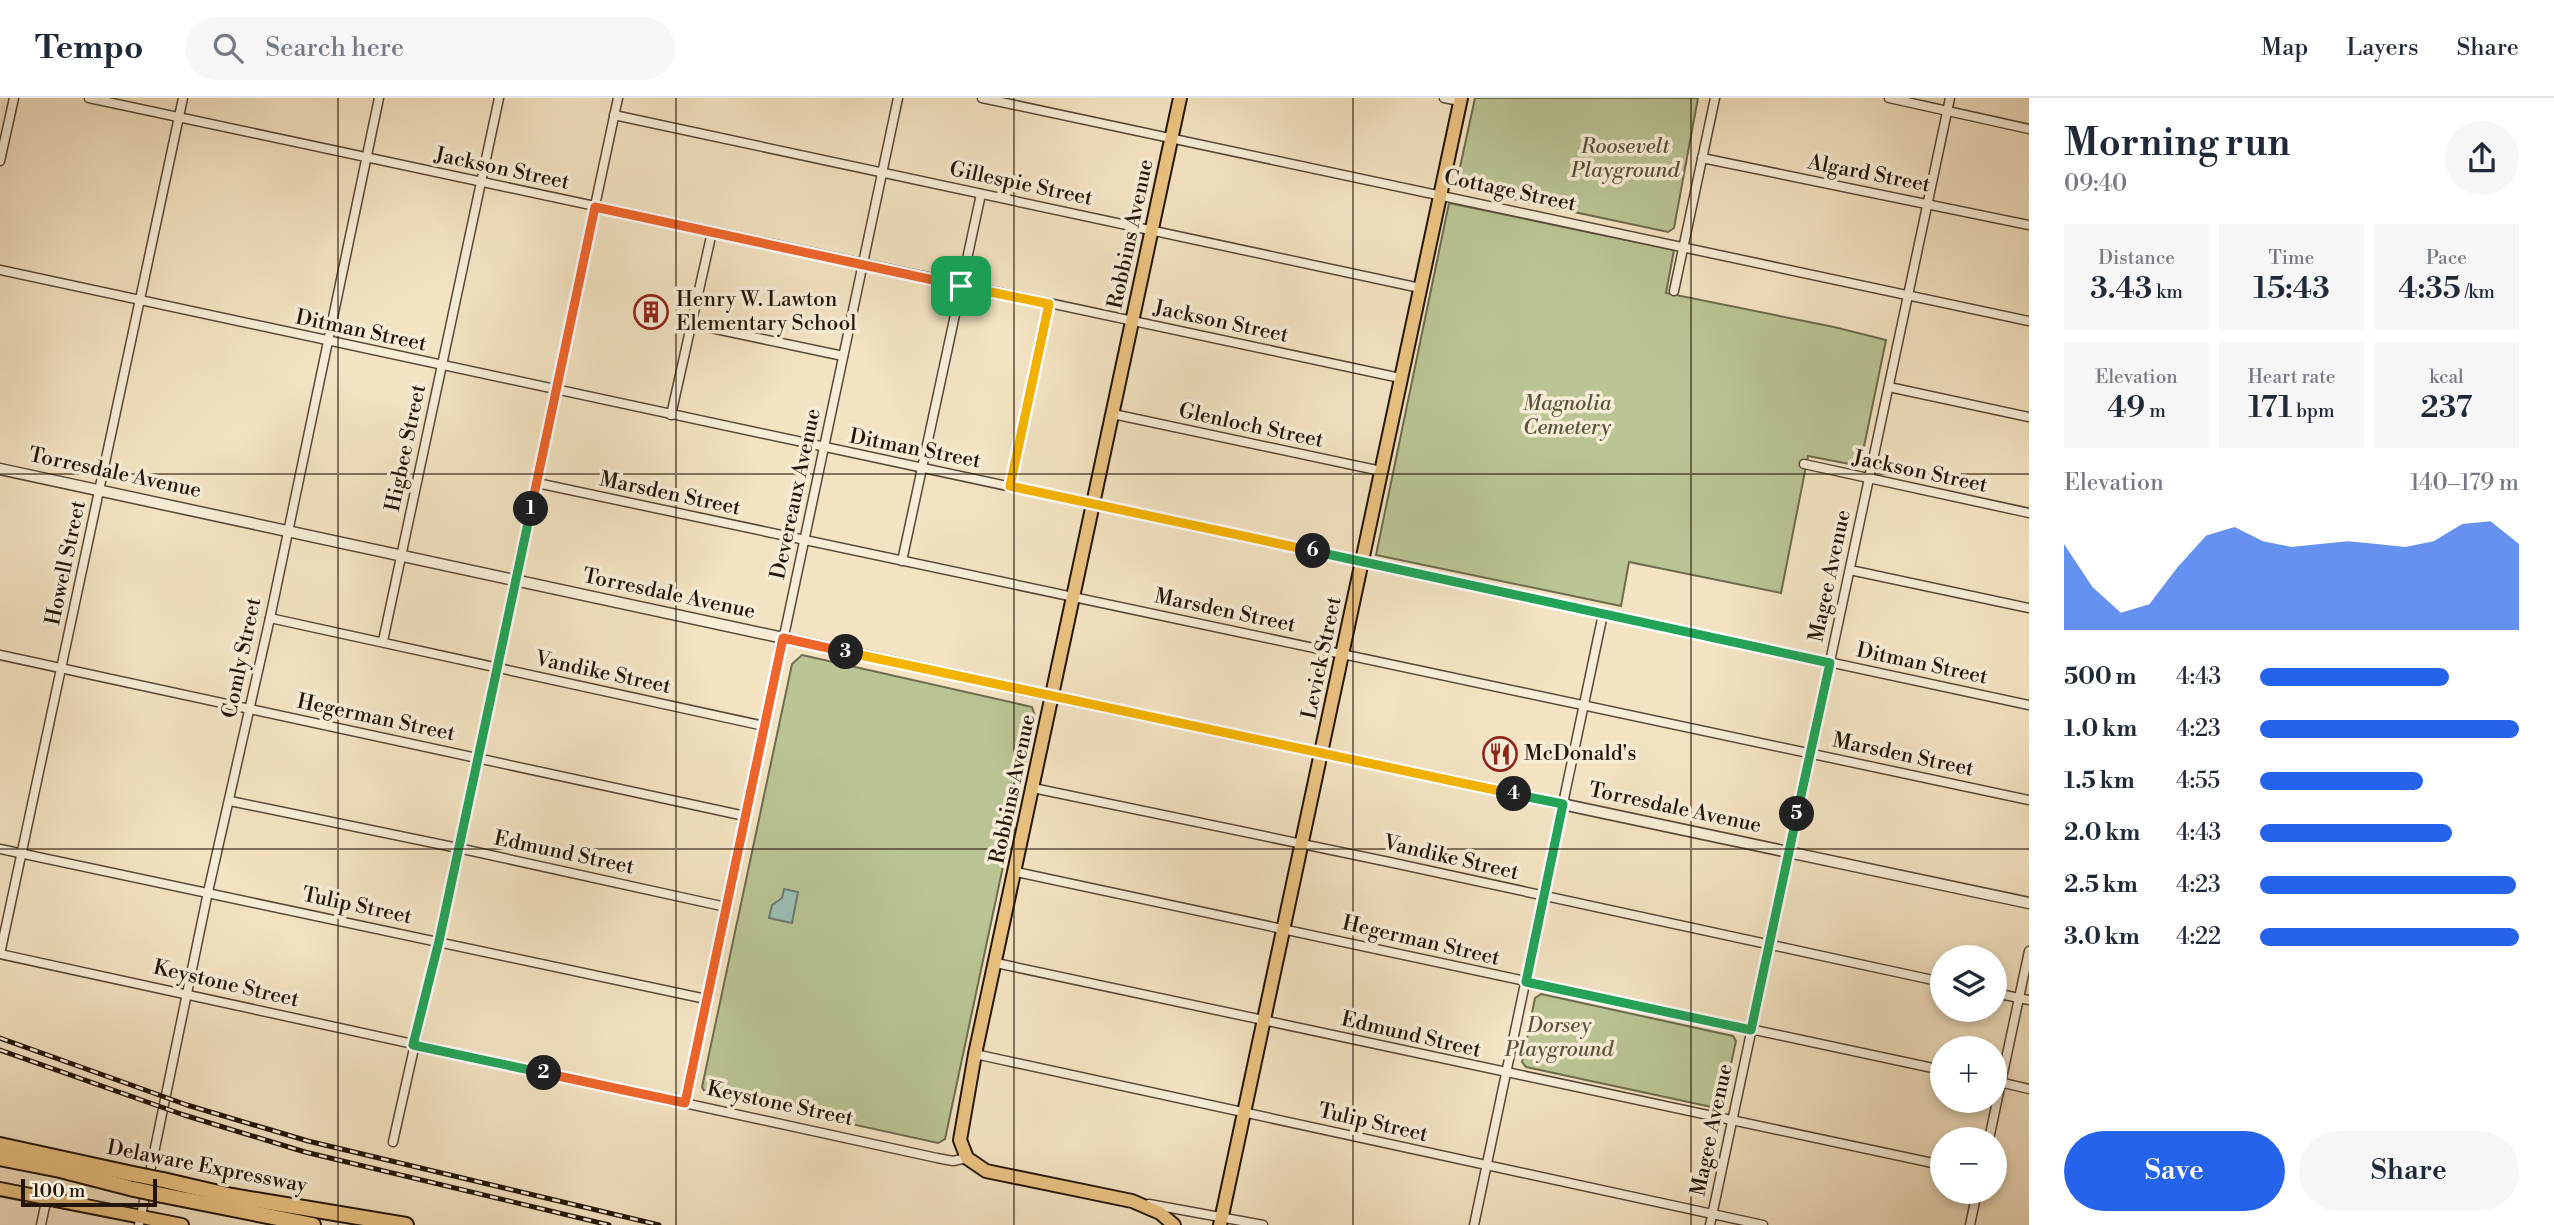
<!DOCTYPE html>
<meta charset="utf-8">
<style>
body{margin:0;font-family:"Libre Bodoni",serif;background:#f6f6f7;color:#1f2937;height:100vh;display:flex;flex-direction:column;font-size:26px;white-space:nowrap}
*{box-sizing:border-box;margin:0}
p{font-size:23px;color:#747a83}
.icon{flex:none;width:38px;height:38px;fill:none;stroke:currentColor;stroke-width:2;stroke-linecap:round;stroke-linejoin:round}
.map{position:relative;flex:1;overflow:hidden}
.panel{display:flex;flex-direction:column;background:#fff;width:525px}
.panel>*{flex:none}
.controls{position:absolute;left:1930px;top:847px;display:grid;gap:14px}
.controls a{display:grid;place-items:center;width:77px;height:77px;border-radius:50%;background:#fff;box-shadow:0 4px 10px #0003;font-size:35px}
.scale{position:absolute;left:21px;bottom:18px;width:136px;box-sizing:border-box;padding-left:7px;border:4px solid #231509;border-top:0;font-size:19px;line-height:24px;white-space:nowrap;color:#231509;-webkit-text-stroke:5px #f7edd7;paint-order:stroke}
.pin{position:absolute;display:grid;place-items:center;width:60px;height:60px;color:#fff;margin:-30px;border-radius:14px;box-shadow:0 4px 10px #0006}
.km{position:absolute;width:35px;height:35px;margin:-18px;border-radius:50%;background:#222;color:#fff;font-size:19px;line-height:35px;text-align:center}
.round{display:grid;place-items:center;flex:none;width:74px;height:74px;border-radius:37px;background:#f6f6f7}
.summary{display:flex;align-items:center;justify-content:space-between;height:119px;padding:0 35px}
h1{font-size:38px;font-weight:600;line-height:52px}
.stats{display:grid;grid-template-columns:repeat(3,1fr);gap:10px;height:119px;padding:7px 35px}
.stats div{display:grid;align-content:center;border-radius:0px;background:#f6f6f7;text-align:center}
.stats b{font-size:30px;font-weight:600}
.stats small{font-size:19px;font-weight:400}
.stats p{font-size:19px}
.chart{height:196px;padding:14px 35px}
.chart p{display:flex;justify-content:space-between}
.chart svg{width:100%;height:126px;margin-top:7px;fill:#2563eb;opacity:.7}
.primary-button{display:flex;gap:14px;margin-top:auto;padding:14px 35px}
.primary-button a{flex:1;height:80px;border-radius:42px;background:#2563eb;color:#fff;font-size:28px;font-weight:600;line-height:80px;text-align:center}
.primary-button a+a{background:#f6f6f7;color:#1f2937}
ul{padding:0 35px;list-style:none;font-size:23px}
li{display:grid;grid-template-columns:112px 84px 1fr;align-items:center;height:52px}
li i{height:18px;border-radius:9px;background:#2563eb}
header{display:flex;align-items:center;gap:42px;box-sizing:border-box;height:98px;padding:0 35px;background:#fff;border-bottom:2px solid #e0e1e3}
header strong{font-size:33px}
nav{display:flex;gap:38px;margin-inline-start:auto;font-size:24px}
.search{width:490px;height:63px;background:#f6f6f7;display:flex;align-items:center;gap:18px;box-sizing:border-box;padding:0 24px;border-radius:38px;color:#747a83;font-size:26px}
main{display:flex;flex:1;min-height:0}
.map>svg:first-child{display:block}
.green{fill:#bac494;stroke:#6e6c4e;stroke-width:2}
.water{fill:#9bbeb7;stroke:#6b7a71;stroke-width:2}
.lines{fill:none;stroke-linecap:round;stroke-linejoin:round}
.minor-casing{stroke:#574837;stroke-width:11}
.tertiary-casing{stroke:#574837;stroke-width:13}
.primary-casing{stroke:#231509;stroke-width:16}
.trunk-casing{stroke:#231509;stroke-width:16}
.motorway-casing{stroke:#231509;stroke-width:18}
.minor{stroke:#f7edd7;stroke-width:8}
.tertiary{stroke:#f7edd7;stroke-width:10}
.primary{stroke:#eac281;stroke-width:12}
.trunk{stroke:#eac281;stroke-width:12}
.motorway{stroke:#eac281;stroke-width:14}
.rail-casing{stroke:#231509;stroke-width:5}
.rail{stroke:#f7edd7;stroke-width:2.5;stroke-dasharray:8;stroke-linecap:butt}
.motorway-bridge-casing{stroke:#231509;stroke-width:18;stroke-linecap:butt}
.motorway-bridge{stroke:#eac281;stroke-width:14}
.split-1-casing{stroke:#fff;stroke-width:14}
.split-2-casing{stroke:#fff;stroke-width:14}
.split-3-casing{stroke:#fff;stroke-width:14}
.split-4-casing{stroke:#fff;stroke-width:14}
.split-5-casing{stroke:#fff;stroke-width:14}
.split-6-casing{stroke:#fff;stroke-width:14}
.split-7-casing{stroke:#fff;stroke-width:14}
.split-1{stroke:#f0652b;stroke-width:9}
.split-2{stroke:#22a559;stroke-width:9}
.split-3{stroke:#f0652b;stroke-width:9}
.split-4{stroke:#f5b400;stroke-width:9}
.split-5{stroke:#22a559;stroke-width:9}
.split-6{stroke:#22a559;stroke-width:9}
.split-7{stroke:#f5b400;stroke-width:9}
.grid{fill:none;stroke:#231509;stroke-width:2;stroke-opacity:0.55}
.labels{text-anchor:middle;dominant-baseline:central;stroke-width:7;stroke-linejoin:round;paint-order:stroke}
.park-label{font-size:21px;font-style:italic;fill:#58523a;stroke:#f7edd7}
.street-label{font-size:21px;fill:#231509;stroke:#f7edd7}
.poi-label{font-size:21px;fill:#231509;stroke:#f7edd7;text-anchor:start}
</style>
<header>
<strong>Tempo</strong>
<div class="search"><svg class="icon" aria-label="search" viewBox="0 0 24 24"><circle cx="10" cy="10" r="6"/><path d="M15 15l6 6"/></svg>Search here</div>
<nav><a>Map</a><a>Layers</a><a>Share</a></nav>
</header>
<main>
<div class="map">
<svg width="2029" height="1127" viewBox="0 0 2029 1127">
<rect width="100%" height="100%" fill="#f3e3c2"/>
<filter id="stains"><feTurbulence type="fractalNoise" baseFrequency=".00286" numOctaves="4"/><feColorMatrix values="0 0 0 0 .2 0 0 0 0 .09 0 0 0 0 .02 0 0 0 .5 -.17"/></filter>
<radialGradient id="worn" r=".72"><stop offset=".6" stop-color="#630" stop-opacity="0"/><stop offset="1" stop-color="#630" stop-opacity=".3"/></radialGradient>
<g class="green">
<polygon points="1475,0 1698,0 1674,130 1668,134 1461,90 1457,83"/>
<polygon points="1449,105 1674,152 1666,195 1834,229 1886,242 1860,368 1808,358 1781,495 1629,464 1621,508 1376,457"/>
<polygon points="802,557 1032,609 1035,618 945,1041 938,1045 705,994 702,989 792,566"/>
<polygon points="1541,896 1733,938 1736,943 1722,1007 1716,1010 1526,969 1522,964 1535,900"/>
</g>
<polygon class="water" points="784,791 798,794 792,825 769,820 772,807 782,800"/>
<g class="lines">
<g class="minor-casing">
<g id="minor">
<polyline points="89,0 1400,280"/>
<polyline points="982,0 2029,223"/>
<polyline points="1444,0 1460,3"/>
<polyline points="1889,0 2029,31"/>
<polyline points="614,17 1420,190"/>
<polyline points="1702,60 2029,127"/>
<polyline points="0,63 14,0"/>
<polyline points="0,172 2029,607"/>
<polyline points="1674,193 1715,0"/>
<polyline points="692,226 843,258"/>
<polyline points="1889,289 2029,319"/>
<polyline points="1113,316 1381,373"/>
<polyline points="671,317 712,134"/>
<polyline points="1804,366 2029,415"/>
<polyline points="537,385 2029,702"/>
<polyline points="1010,388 1049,206"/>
<polyline points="902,463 981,96"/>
<polyline points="1850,472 2029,510"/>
<polyline points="270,520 764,628"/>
<polyline points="383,543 499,0"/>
<polyline points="0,557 745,718"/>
<polyline points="1033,690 1389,764 1942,884"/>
<polyline points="230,703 458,750 726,809"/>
<polyline points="0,751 706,901"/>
<polyline points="1016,774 1942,972"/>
<polyline points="0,856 937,1060 953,1063 967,1060"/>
<polyline points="0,856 183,0"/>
<polyline points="996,865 1942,1067"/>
<polyline points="1995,895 2029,902"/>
<polyline points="975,956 1763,1127"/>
<polyline points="1995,983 2029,991"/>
<polyline points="685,1005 898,0"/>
<polyline points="1989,1041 2029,853"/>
<polyline points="393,1044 438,843 618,0"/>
<polyline points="1149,1106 1263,1127"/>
<polyline points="41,1127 47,1099"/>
<polyline points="139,1127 208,794 270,520 379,0"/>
<polyline points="1474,1127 1603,516"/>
<polyline points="1710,1127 1950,0"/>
<polyline points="1970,1127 1977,1094"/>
</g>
</g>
<g class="tertiary-casing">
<polyline id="tertiary" points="0,371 1052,598 2029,805"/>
</g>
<g class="primary-casing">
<polyline id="primary" points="0,1091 182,1127"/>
</g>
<g class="trunk-casing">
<g id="trunk">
<polyline points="1174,1127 1160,1115 1132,1103 986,1073 967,1060 960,1042 975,956 1180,0"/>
<polyline points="1220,1127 1461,0"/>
</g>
</g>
<g class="motorway-casing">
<g id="motorway">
<polyline points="0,1047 133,1076"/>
<polyline points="0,1060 60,1072 134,1091"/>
<polyline points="163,1082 232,1098 406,1127"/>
<polyline points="162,1097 313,1127"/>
</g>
</g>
<use href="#minor" class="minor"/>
<use href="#tertiary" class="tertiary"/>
<use href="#primary" class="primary"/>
<use href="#trunk" class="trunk"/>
<use href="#motorway" class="motorway"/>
<g class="rail-casing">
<g id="rail">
<polyline points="0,940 187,1007 308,1043 659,1127"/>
<polyline points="0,952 184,1017 305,1054 609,1127"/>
</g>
</g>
<use href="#rail" class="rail"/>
<g class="motorway-bridge-casing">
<g id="motorway-bridge">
<polyline points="133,1076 163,1082"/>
<polyline points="134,1091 162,1097"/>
</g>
</g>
<use href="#motorway-bridge" class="motorway-bridge"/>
</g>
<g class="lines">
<g class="split-1-casing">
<polyline id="split-1" points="531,411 595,109 961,188"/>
</g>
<g class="split-2-casing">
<polyline id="split-2" points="531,411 439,843 413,947 544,975"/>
</g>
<g class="split-3-casing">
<polyline id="split-3" points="544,975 685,1005 783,540 846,554"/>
</g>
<g class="split-4-casing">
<polyline id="split-4" points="846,554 1514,696"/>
</g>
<g class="split-5-casing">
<polyline id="split-5" points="1514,696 1563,706 1526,884 1751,932 1797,716"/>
</g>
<g class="split-6-casing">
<polyline id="split-6" points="1313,453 1830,565 1797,716"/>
</g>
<g class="split-7-casing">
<polyline id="split-7" points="961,188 1049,206 1010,388 1313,453"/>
</g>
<use href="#split-1" class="split-1"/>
<use href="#split-2" class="split-2"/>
<use href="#split-3" class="split-3"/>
<use href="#split-4" class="split-4"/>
<use href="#split-5" class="split-5"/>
<use href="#split-6" class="split-6"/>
<use href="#split-7" class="split-7"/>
</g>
<path class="grid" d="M 338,0 L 338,1127M 676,0 L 676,1127M 1014,0 L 1014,1127M 1353,0 L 1353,1127M 1691,0 L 1691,1127M 0,376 L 2029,376M 0,751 L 2029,751"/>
<defs>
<g id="building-ring" transform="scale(1.75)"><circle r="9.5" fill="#f7edd7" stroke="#8f2418" stroke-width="1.5"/><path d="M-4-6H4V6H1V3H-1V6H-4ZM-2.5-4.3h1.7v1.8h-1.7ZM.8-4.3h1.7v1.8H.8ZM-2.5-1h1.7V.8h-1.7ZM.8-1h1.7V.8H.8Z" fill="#8f2418"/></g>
<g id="restaurant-ring" transform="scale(1.75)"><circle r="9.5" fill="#f7edd7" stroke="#8f2418" stroke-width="1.5"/><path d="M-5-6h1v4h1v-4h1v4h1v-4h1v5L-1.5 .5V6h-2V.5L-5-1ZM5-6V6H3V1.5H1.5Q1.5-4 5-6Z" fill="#8f2418"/></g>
</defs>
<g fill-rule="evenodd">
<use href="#building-ring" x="651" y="214"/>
<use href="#restaurant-ring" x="1500" y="656"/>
</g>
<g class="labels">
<g class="park-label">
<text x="1625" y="49">Roosevelt<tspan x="1625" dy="24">Playground</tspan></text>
<text x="1567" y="306">Magnolia<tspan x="1567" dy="24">Cemetery</tspan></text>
<text x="1559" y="928">Dorsey<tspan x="1559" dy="24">Playground</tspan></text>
</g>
<g class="street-label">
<text transform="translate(502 71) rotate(12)">Jackson Street</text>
<text transform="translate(1869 76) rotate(11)">Algard Street</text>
<text transform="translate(1021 86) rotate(12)">Gillespie Street</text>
<text transform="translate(1510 93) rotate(12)">Cottage Street</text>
<text transform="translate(1131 136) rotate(-78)">Robbins Avenue</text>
<text transform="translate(1221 224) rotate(12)">Jackson Street</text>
<text transform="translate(361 233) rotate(12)">Ditman Street</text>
<text transform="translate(1251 328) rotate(12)">Glenloch Street</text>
<text transform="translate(406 350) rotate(-78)">Higbee Street</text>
<text transform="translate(915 351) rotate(11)">Ditman Street</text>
<text transform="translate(1920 374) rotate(12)">Jackson Street</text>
<text transform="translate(115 375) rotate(12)">Torresdale Avenue</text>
<text transform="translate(670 396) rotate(12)">Marsden Street</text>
<text transform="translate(796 396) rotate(-78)">Devereaux Avenue</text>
<text transform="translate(66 465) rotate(-78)">Howell Street</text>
<text transform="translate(1830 478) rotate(-78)">Magee Avenue</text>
<text transform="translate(669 496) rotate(12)">Torresdale Avenue</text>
<text transform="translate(1225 513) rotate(12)">Marsden Street</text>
<text transform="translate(242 560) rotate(-78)">Comly Street</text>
<text transform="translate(1322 560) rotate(-78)">Levick Street</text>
<text transform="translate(1922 566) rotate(12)">Ditman Street</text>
<text transform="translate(603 575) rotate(12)">Vandike Street</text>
<text transform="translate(376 620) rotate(12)">Hegerman Street</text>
<text transform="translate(1903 657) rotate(12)">Marsden Street</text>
<text transform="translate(1013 691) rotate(-78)">Robbins Avenue</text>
<text transform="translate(1675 710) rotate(12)">Torresdale Avenue</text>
<text transform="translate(564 755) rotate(12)">Edmund Street</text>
<text transform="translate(1451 760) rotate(13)">Vandike Street</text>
<text transform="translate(357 808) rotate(12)">Tulip Street</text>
<text transform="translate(1421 843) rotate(13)">Hegerman Street</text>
<text transform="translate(226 886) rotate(13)">Keystone Street</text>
<text transform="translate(1411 937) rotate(13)">Edmund Street</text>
<text transform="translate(780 1006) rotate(12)">Keystone Street</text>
<text transform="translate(1373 1025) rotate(13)">Tulip Street</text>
<text transform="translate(1712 1032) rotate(-78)">Magee Avenue</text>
<text transform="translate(207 1069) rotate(11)">Delaware Expressway</text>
</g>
<g class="poi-label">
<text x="676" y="202">Henry W. Lawton<tspan x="676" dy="24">Elementary School</tspan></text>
<text x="1524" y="656">McDonald's</text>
</g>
</g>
<rect width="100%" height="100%" filter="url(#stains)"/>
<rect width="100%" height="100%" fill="url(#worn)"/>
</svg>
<div class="controls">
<a><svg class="icon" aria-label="layers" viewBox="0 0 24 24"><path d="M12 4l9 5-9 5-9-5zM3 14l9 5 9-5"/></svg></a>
<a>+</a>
<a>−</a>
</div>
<div class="scale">100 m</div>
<div class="pin" style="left:961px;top:188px;background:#1e9e55"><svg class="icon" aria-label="arrive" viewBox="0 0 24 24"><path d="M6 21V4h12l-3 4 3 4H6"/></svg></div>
<b class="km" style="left:531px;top:411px">1</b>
<b class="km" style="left:544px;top:975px">2</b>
<b class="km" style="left:846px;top:554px">3</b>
<b class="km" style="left:1514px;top:696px">4</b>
<b class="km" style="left:1797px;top:716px">5</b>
<b class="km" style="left:1313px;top:453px">6</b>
</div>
<section class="panel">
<div class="summary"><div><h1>Morning run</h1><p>09:40</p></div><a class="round"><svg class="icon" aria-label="share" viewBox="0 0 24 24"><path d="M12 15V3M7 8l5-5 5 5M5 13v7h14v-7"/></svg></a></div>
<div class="stats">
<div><p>Distance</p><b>3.43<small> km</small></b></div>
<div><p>Time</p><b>15:43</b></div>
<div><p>Pace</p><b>4:35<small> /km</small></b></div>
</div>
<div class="stats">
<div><p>Elevation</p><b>49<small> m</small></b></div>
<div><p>Heart rate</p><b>171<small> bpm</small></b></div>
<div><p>kcal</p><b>237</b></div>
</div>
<div class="chart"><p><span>Elevation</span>140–179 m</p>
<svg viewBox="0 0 160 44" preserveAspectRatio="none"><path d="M0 44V14L10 29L20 38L30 35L40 22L50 11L60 8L70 13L80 15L90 14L100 13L110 14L120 15L130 13L140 7L150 6L160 14V44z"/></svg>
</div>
<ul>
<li><b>500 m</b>4:43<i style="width:73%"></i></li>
<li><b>1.0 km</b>4:23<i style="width:100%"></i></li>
<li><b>1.5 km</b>4:55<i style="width:63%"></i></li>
<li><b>2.0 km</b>4:43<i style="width:74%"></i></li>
<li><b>2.5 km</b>4:23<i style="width:99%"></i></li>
<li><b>3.0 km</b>4:22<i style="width:100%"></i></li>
</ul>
<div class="primary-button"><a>Save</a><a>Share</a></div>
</section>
</main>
